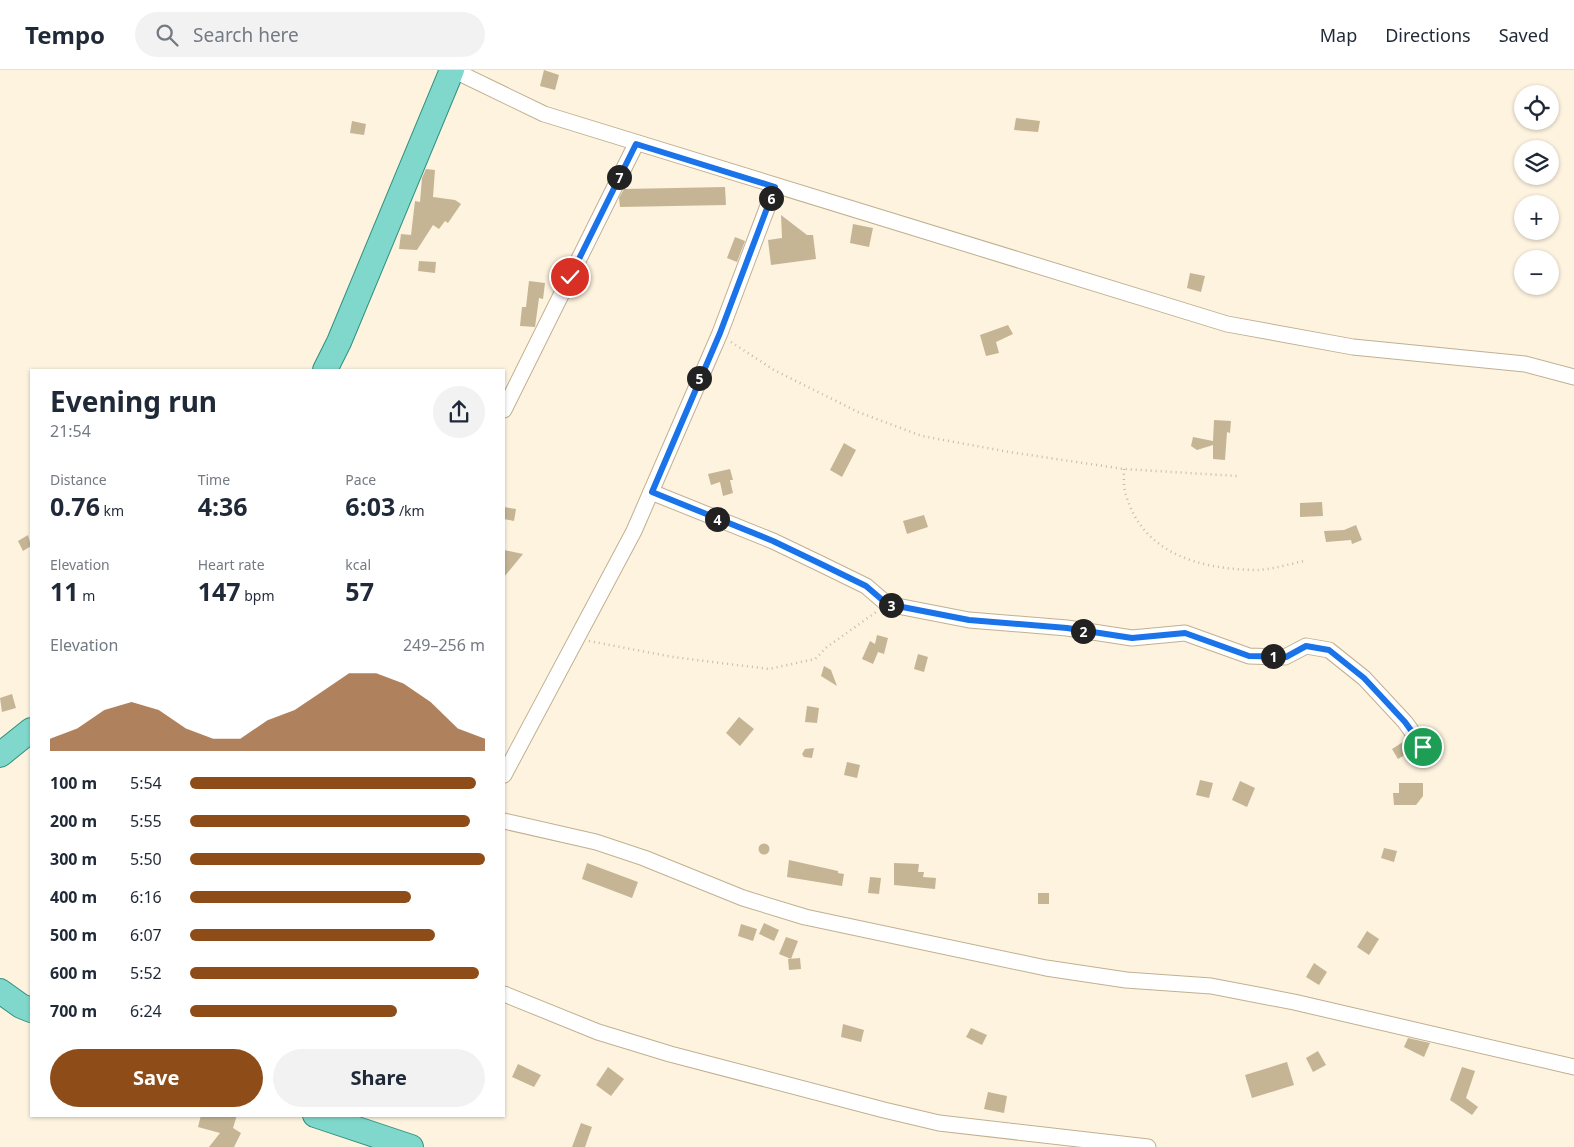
<!DOCTYPE html>
<meta charset="utf-8">
<style>
body{margin:0;font-family:"Noto Sans",sans-serif;background:#f2f2f3;color:#1f2937;height:100vh;display:flex;flex-direction:column;font-size:19px;white-space:nowrap}
*{box-sizing:border-box;margin:0}
p{font-size:16px;color:#747a83}
.icon{flex:none;width:28px;height:28px;fill:none;stroke:currentColor;stroke-width:2;stroke-linecap:round;stroke-linejoin:round}
.map{position:relative;flex:1;overflow:hidden}
.side{position:absolute;left:30px;top:299px;width:475px;height:748px;display:flex;flex-direction:column;background:#fff;border-radius:0px;box-shadow:0 1px 4px #0004}
.side>*{flex:none}
.fabs{position:absolute;left:1514px;top:15px;display:grid;gap:10px}
.fabs a{display:grid;place-items:center;width:45px;height:45px;border-radius:50%;background:#fff;box-shadow:0 1px 4px #0004;font-size:25px}
.pin{position:absolute;display:grid;place-items:center;width:42px;height:42px;color:#fff;margin:-21px;border:2px solid #fff;border-radius:50%;box-shadow:0 1px 5px #0007}
.km{position:absolute;width:25px;height:25px;margin:-12px;border-radius:50%;background:#222;color:#fff;font-size:14px;line-height:25px;text-align:center}
.round{display:grid;place-items:center;flex:none;width:52px;height:52px;border-radius:26px;background:#f2f2f3}
.head{display:flex;align-items:center;justify-content:space-between;height:85px;padding:0 20px}
h1{font-size:28px;font-weight:700;line-height:38px}
.figures{display:grid;grid-template-columns:repeat(3,1fr);gap:8px;height:85px;padding:5px 20px}
.figures div{display:grid;align-content:center}
.figures b{font-size:25px;font-weight:700}
.figures small{font-size:14px;font-weight:400}
.figures p{font-size:14px}
.chart{height:140px;padding:10px 20px}
.chart p{display:flex;justify-content:space-between}
.chart svg{width:100%;height:90px;margin-top:5px;fill:#8e4d18;opacity:.7}
.primary-button{display:flex;gap:10px;margin-top:auto;padding:10px 20px}
.primary-button a{flex:1;height:58px;border-radius:30px;background:#8e4d18;color:#fff;font-size:20px;font-weight:700;line-height:58px;text-align:center}
.primary-button a+a{background:#f2f2f3;color:#1f2937}
ul{padding:0 20px;list-style:none;font-size:16px}
li{display:grid;grid-template-columns:80px 60px 1fr;align-items:center;height:38px}
li i{height:12px;border-radius:6px;background:#8e4d18}
header{display:flex;align-items:center;gap:30px;box-sizing:border-box;height:70px;padding:0 25px;background:#fff;border-bottom:1px solid #e0e1e3}
header strong{font-size:24px}
nav{display:flex;gap:28px;margin-inline-start:auto;font-size:18px}
.search{width:350px;height:45px;background:#f2f2f3;display:flex;align-items:center;gap:12px;box-sizing:border-box;padding:0 18px;border-radius:28px;color:#747a83;font-size:19px}
.map>svg:first-child{display:block}
.building{fill:#c5b595}
.lines{fill:none;stroke-linecap:round;stroke-linejoin:round}
.minor-casing{stroke:#c1b091;stroke-width:17}
.primary-casing{stroke:#32907d;stroke-width:26}
.path{stroke:#c4bba9;stroke-width:2.5;stroke-dasharray:1 4;stroke-linecap:butt}
.minor{stroke:#fff;stroke-width:15}
.primary{stroke:#7fd8cb;stroke-width:24}
.route-casing{stroke:#fff;stroke-width:10}
.route{stroke:#1a73e8;stroke-width:6}
</style>
<header>
<strong>Tempo</strong>
<div class="search"><svg class="icon" aria-label="search" viewBox="0 0 24 24"><circle cx="10" cy="10" r="6"/><path d="M15 15l6 6"/></svg>Search here</div>
<nav><a>Map</a><a>Directions</a><a>Saved</a></nav>
</header>
<div class="map">
<svg width="1574" height="1077" viewBox="0 0 1574 1077">
<rect width="100%" height="100%" fill="#fdf3df"/>
<g class="building">
<polygon points="544,0 559,5 555,20 540,16"/>
<polygon points="1016,48 1040,51 1038,62 1014,60"/>
<polygon points="352,51 366,54 364,65 350,63"/>
<polygon points="426,99 435,100 433,127 455,130 461,134 448,153 445,151 439,159 433,155 417,180 399,179 401,164 411,165 415,131 420,132 422,108"/>
<polygon points="725,117 726,135 620,137 619,128 624,119"/>
<polygon points="781,145 807,165 813,165 816,189 771,195 768,170 782,168"/>
<polygon points="853,154 873,158 869,177 850,173"/>
<polygon points="735,167 745,171 737,192 727,188"/>
<polygon points="419,191 436,192 435,203 418,201"/>
<polygon points="1190,203 1205,206 1201,222 1187,218"/>
<polygon points="529,211 545,213 543,229 539,228 535,257 520,256 522,237 526,237"/>
<polygon points="1008,255 1013,264 996,272 999,283 986,286 980,265"/>
<polygon points="1214,350 1231,351 1230,363 1227,362 1225,390 1213,389 1213,375 1197,380 1191,376 1193,367 1213,371"/>
<polygon points="844,373 856,380 842,407 830,400"/>
<polygon points="730,399 733,410 730,410 733,423 723,426 720,412 711,415 708,404"/>
<polygon points="1322,432 1323,446 1300,447 1300,433"/>
<polygon points="504,437 516,439 514,451 504,449"/>
<polygon points="924,445 928,457 907,464 903,451"/>
<polygon points="1356,455 1362,470 1352,474 1351,470 1326,472 1324,461 1344,460"/>
<polygon points="28,465 31,476 23,481 18,471"/>
<polygon points="504,480 523,484 504,507"/>
<polygon points="877,565 888,568 884,584 878,582 873,594 862,589 870,571 875,574"/>
<polygon points="918,584 928,587 924,602 914,599"/>
<polygon points="824,596 831,600 837,616 821,606"/>
<polygon points="12,624 16,638 2,642 0,628"/>
<polygon points="807,636 819,638 817,653 805,652"/>
<polygon points="739,647 754,659 740,676 726,663"/>
<polygon points="1406,670 1413,680 1398,689 1392,679"/>
<polygon points="814,678 812,688 804,687 802,684 805,679"/>
<polygon points="847,692 860,695 857,708 844,705"/>
<polygon points="1200,710 1213,713 1209,728 1196,725"/>
<polygon points="1240,711 1255,718 1247,737 1232,730"/>
<polygon points="1399,713 1423,713 1423,726 1416,735 1394,735 1393,723 1399,723"/>
<circle cx="764" cy="779" r="5.5"/>
<polygon points="1384,778 1397,781 1394,792 1381,788"/>
<polygon points="789,790 838,801 838,803 844,804 842,816 787,807"/>
<polygon points="587,793 638,812 632,828 582,809"/>
<polygon points="894,793 919,794 918,802 924,802 923,807 936,808 935,819 894,815"/>
<polygon points="870,807 881,808 879,824 868,823"/>
<rect x="1038" y="823" width="11" height="11"/>
<polygon points="764,853 779,860 774,871 759,864"/>
<polygon points="741,854 757,859 753,871 738,866"/>
<polygon points="1367,861 1379,869 1369,885 1357,877"/>
<polygon points="786,867 798,871 791,889 779,884"/>
<polygon points="800,888 801,899 789,900 788,889"/>
<polygon points="1314,893 1327,902 1319,915 1306,907"/>
<polygon points="843,954 864,960 861,972 841,967"/>
<polygon points="971,958 987,965 982,975 966,967"/>
<polygon points="1408,968 1430,973 1424,987 1404,977"/>
<polygon points="1318,981 1326,995 1313,1002 1306,988"/>
<polygon points="1287,992 1294,1015 1252,1028 1245,1005"/>
<polygon points="518,994 541,1005 534,1017 512,1007"/>
<polygon points="608,997 624,1009 611,1026 596,1015"/>
<polygon points="1462,997 1475,1001 1466,1028 1478,1037 1472,1045 1450,1030"/>
<polygon points="988,1022 1007,1026 1004,1043 984,1039"/>
<polygon points="201,1045 237,1045 233,1058 241,1063 234,1077 209,1077 220,1063 198,1057"/>
<polygon points="581,1053 592,1057 585,1077 572,1077"/>
</g>
<g class="lines">
<g class="minor-casing">
<g id="minor">
<polyline points="453,0 544,44 1227,254 1353,277 1525,294 1574,307"/>
<polyline points="504,340 636,74"/>
<polyline points="651,422 773,471 821,494 866,516 887,534 969,550 1067,558 1132,568 1185,563 1249,586 1285,587 1306,576 1329,580 1364,608 1405,652 1423,677"/>
<polyline points="504,705 634,461 720,263 775,117"/>
<polyline points="504,751 596,772 644,788 743,828 805,847 1046,898 1126,910 1211,916 1294,932 1574,997"/>
<polyline points="504,924 598,962 670,984 884,1040 939,1053 1148,1077"/>
</g>
</g>
<g class="primary-casing">
<g id="primary">
<polyline points="325,300 339,272 452,0"/>
<polyline points="0,685 31,660"/>
<polyline points="0,921 21,936 31,940"/>
<polyline points="315,1045 411,1077"/>
</g>
</g>
<g class="path">
<polyline points="731,272 774,300 858,342 922,366 1009,382 1124,399 1237,406"/>
<path d="M 1124,399 C 1124,407 1123,417 1126,425 C 1143,484 1200,499 1255,500 C 1271,500 1289,494 1304,491"/>
<polyline points="589,571 673,587 769,599 815,589 827,577 876,542"/>
</g>
<use href="#minor" class="minor"/>
<use href="#primary" class="primary"/>
</g>
<g class="lines">
<g class="route-casing">
<polyline id="route" points="570,207 636,74 775,117 720,263 652,422 773,471 821,494 866,516 887,534 969,550 1067,558 1132,568 1185,563 1249,586 1286,587 1306,576 1329,580 1364,608 1405,652 1423,677"/>
</g>
<use href="#route" class="route"/>
</g>
</svg>
<div class="fabs">
<a><svg class="icon" aria-label="locate" viewBox="0 0 24 24"><circle cx="12" cy="12" r="6"/><path d="M12 2v4M12 18v4M2 12h4M18 12h4"/></svg></a>
<a><svg class="icon" aria-label="layers" viewBox="0 0 24 24"><path d="M12 4l9 5-9 5-9-5zM3 14l9 5 9-5"/></svg></a>
<a>+</a>
<a>−</a>
</div>
<div class="pin" style="left:1423px;top:677px;background:#1e9e55"><svg class="icon" aria-label="arrive" viewBox="0 0 24 24"><path d="M6 21V4h12l-3 4 3 4H6"/></svg></div>
<div class="pin" style="left:570px;top:207px;background:#d93025"><svg class="icon" aria-label="check" viewBox="0 0 24 24"><path d="M5 12l5 5 9-10"/></svg></div>
<b class="km" style="left:1273px;top:586px">1</b>
<b class="km" style="left:1083px;top:561px">2</b>
<b class="km" style="left:891px;top:535px">3</b>
<b class="km" style="left:717px;top:449px">4</b>
<b class="km" style="left:699px;top:308px">5</b>
<b class="km" style="left:771px;top:128px">6</b>
<b class="km" style="left:619px;top:107px">7</b>
<section class="side">
<div class="head"><div><h1>Evening run</h1><p>21:54</p></div><a class="round"><svg class="icon" aria-label="share" viewBox="0 0 24 24"><path d="M12 15V3M7 8l5-5 5 5M5 13v7h14v-7"/></svg></a></div>
<div class="figures">
<div><p>Distance</p><b>0.76<small> km</small></b></div>
<div><p>Time</p><b>4:36</b></div>
<div><p>Pace</p><b>6:03<small> /km</small></b></div>
</div>
<div class="figures">
<div><p>Elevation</p><b>11<small> m</small></b></div>
<div><p>Heart rate</p><b>147<small> bpm</small></b></div>
<div><p>kcal</p><b>57</b></div>
</div>
<div class="chart"><p><span>Elevation</span>249–256 m</p>
<svg viewBox="0 0 160 44" preserveAspectRatio="none"><path d="M0 44V38L10 33L20 24L30 20L40 24L50 33L60 38L70 38L80 29L90 24L100 15L110 6L120 6L130 11L140 20L150 33L160 38V44z"/></svg>
</div>
<ul>
<li><b>100 m</b>5:54<i style="width:97%"></i></li>
<li><b>200 m</b>5:55<i style="width:95%"></i></li>
<li><b>300 m</b>5:50<i style="width:100%"></i></li>
<li><b>400 m</b>6:16<i style="width:75%"></i></li>
<li><b>500 m</b>6:07<i style="width:83%"></i></li>
<li><b>600 m</b>5:52<i style="width:98%"></i></li>
<li><b>700 m</b>6:24<i style="width:70%"></i></li>
</ul>
<div class="primary-button"><a>Save</a><a>Share</a></div>
</section>
</div>
